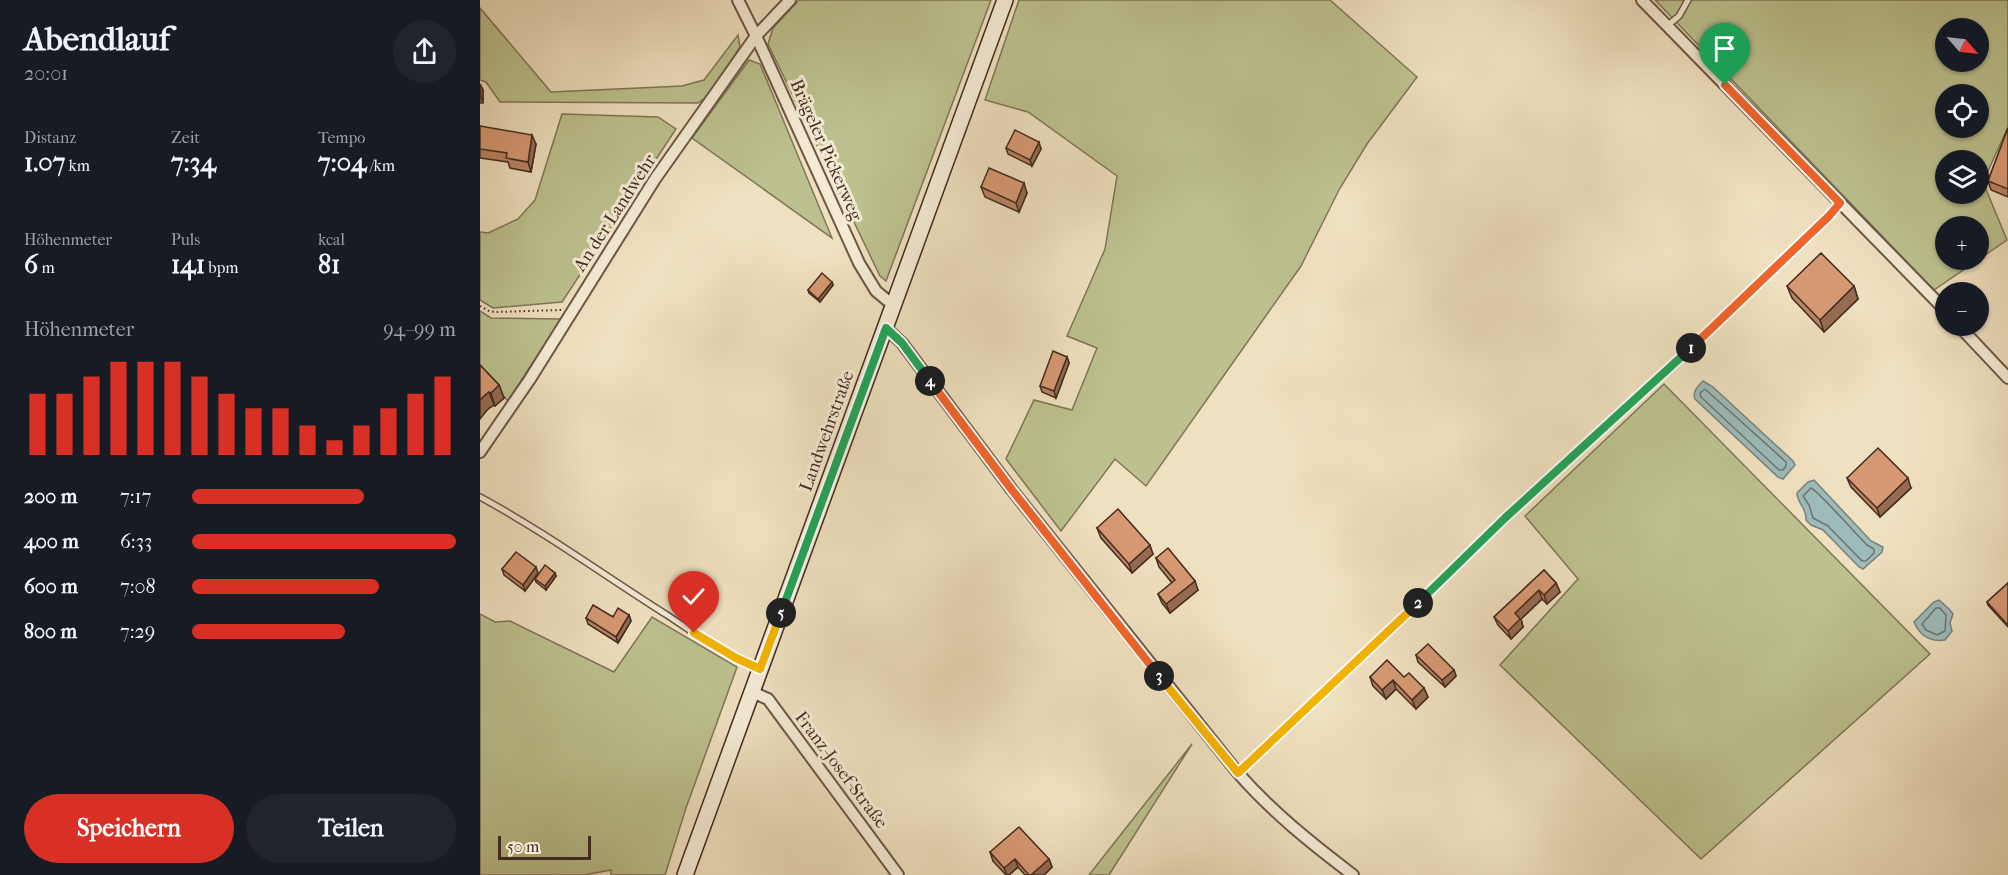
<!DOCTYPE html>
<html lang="de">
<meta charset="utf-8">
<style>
body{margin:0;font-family:"IM FELL French Canon",serif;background:#20242c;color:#f1f3f6;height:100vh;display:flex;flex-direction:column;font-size:22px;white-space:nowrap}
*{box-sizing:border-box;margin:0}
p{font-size:20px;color:#9ea1a6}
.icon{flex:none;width:33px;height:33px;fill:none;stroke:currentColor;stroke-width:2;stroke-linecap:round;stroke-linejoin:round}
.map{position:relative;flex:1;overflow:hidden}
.sheet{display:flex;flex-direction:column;background:#171b24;width:480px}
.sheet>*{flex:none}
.needle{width:39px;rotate:118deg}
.buttons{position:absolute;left:1455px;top:18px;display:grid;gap:12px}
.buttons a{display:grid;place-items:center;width:54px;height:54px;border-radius:50%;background:#171b24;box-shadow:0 2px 4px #0004;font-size:30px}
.scale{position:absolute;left:18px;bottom:15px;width:93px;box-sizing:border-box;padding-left:6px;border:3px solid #432b1f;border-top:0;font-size:16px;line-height:21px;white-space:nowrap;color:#432b1f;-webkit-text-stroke:4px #f5ebd5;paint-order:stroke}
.pin{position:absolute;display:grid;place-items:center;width:51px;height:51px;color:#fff;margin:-62px -26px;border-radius:50% 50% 50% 0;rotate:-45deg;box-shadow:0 0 6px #0007}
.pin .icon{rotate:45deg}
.km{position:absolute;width:30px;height:30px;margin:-15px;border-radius:50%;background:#222;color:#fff;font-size:16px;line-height:30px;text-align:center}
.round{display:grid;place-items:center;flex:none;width:63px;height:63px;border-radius:32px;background:#20242c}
.head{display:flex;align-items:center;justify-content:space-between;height:102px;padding:0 24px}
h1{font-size:33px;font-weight:700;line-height:45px}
.stats{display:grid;grid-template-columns:repeat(3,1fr);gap:9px;height:102px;padding:6px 24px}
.stats div{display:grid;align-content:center}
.stats b{font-size:26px;font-weight:700}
.stats small{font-size:16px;font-weight:400}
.stats p{font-size:16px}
.chart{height:168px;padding:12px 24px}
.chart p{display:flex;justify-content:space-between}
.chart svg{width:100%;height:108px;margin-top:6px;stroke:#d93025;stroke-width:6}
.cta{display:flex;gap:12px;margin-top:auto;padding:12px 24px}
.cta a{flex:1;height:69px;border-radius:36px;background:#d93025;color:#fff;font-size:24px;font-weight:700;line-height:69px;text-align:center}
.cta a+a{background:#20242c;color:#f1f3f6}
ul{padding:0 24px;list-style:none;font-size:20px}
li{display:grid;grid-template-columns:96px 72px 1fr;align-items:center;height:45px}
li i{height:15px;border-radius:8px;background:#d93025}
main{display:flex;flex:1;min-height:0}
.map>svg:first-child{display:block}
.green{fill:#bcc18f;stroke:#807657;stroke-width:1.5;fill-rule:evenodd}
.water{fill:#9cbbba;stroke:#78817c;stroke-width:1.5}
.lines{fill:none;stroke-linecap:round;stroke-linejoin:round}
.shore{stroke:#70736c;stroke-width:1.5}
.lane-casing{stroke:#6e5847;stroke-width:8}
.street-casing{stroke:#6e5847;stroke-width:14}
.secondary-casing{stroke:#432b1f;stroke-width:18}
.path{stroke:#432b1f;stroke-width:2;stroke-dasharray:1.5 3;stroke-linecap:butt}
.lane{stroke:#f5ebd5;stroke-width:5}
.street{stroke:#f5ebd5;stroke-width:10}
.secondary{stroke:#f5ebd5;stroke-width:15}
.wall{fill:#b98463;stroke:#432b1f;stroke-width:1.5}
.shaded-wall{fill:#966b50;stroke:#432b1f;stroke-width:1.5}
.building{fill:#d79973;stroke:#432b1f;stroke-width:1.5}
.split-1-casing{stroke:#fff;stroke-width:12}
.split-2-casing{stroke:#fff;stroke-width:12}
.split-3-casing{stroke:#fff;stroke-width:12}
.split-4-casing{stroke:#fff;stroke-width:12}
.split-5-casing{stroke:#fff;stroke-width:12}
.split-6-casing{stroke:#fff;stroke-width:12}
.split-1{stroke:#f0652b;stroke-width:8}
.split-2{stroke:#22a559;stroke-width:8}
.split-3{stroke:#f5b400;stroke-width:8}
.split-4{stroke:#f0652b;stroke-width:8}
.split-5{stroke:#22a559;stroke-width:8}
.split-6{stroke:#f5b400;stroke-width:8}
.labels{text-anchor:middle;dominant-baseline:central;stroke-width:6;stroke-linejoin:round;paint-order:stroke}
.street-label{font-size:18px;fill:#432b1f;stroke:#f5ebd5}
</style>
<main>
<section class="sheet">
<div class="head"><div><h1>Abendlauf</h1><p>20:01</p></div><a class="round"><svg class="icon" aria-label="share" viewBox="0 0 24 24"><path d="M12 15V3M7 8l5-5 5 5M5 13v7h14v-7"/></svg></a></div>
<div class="stats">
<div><p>Distanz</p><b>1.07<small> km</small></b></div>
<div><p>Zeit</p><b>7:34</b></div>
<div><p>Tempo</p><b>7:04<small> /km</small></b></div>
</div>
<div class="stats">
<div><p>Höhenmeter</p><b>6<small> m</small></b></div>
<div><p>Puls</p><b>141<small> bpm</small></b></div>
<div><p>kcal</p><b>81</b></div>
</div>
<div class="chart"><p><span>Höhenmeter</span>94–99 m</p>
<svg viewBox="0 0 160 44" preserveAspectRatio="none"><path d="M5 44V19M15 44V19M25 44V12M35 44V6M45 44V6M55 44V6M65 44V12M75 44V19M85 44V25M95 44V25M105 44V32M115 44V38M125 44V32M135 44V25M145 44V19M155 44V12"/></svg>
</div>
<ul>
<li><b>200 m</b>7:17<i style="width:65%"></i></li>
<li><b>400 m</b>6:33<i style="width:100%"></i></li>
<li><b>600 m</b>7:08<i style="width:71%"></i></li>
<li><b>800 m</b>7:29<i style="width:58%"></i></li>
</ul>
<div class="cta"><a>Speichern</a><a>Teilen</a></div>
</section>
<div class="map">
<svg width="1528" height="875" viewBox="0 0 1528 875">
<rect width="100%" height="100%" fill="#efe0bf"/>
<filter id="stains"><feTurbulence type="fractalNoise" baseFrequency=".00333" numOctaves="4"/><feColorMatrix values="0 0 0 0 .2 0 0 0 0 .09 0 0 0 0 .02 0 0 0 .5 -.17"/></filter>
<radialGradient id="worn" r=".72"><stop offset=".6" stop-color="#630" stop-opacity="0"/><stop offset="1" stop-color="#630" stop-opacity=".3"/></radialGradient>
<g class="green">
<polygon points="319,0 511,0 406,281 400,276 288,44 293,28"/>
<polygon points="539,0 850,0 937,77 887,144 860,188 821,266 666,486 635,459 581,531 526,459 554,400 592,410 617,348 587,336 625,249 637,176 548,112 505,100"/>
<path d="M 1175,0 L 1528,0 L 1528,127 L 1503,182 L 1527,240 L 1454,290 ZM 1466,28 L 1498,28 L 1498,62 L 1466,62 ZM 1466,94 L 1498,94 L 1498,128 L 1466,128 ZM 1466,160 L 1498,160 L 1498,194 L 1466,194 ZM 1466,226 L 1498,226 L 1498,260 L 1466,260 Z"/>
<polygon points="0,8 71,92 202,86 224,80 258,35 260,47 229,95 218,103 20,102 6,82 0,80"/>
<polygon points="269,60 280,64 352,238 212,138"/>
<polygon points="82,114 178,117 196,129 82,302 13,308 0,300 0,232 8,233 38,219 55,200"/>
<polygon points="0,311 11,318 81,319 28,401 0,370"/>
<polygon points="1184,384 1450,654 1221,859 1020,665 1098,579 1045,516"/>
<polygon points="0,614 15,622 30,621 134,672 172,617 257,667 206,808 185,875 131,875 131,870 104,875 0,875"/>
<polygon points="712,744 629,875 609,875"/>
</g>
<g class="water">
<path d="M 1223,381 L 1233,387 L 1313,461 L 1315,465 L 1303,479 L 1298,477 L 1215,399 C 1212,392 1218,386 1223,381 Z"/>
<path d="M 1334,480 L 1391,541 L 1403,547 L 1402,552 L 1383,569 L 1379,567 L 1343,530 L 1331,525 L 1326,520 C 1327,508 1317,503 1317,493 L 1328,482 Z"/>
<path d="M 1459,600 L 1469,609 L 1473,614 L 1470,623 L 1472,631 L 1465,640 C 1451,642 1440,636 1434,622 L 1454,602 Z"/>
</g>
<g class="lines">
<g class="shore">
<polygon points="1225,389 1306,462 1306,466 1303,470 1299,470 1221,397 1220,393"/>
<path d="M 1331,488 C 1337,490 1378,536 1387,545 L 1394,549 L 1394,553 L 1386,561 L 1382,561 L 1348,526 L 1333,518 L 1329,505 L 1323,496 Z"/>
<polygon points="1456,608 1460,608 1466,615 1465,631 1457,635 1446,630 1442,624"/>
</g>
<g class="lane-casing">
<g id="lane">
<polyline points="1187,26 1199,16 1208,0"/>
<path d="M 0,497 C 65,532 125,576 187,615 C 216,634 246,657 279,669"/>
</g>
</g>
<g class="street-casing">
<g id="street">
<polyline points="258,0 276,36 379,263 396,291 414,306"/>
<polyline points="1162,0 1466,311"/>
<polyline points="1479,326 1528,378"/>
<path d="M 406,328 L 422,343 L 532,490 L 758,773 C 792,812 831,843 873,875"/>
<polyline points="0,452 50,379 175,179 276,36 310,0"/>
<polyline points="272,692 288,699 418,875"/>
</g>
</g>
<g class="secondary-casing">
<polyline id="secondary" points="205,875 525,0"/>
</g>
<g class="path">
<polyline points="0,306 9,311 16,312 81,310"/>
<polyline points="766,765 911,629 1025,518 1279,284 1353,211"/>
</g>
<use href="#lane" class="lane"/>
<use href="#street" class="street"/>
<use href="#secondary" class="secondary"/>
</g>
<g class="wall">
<polygon points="0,84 3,90 3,103 0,103"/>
<polygon points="0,126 56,144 51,172 30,168 28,162 0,158"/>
<polygon points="1528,128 1528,197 1511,190 1508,181"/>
<polygon points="526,148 561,149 552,166 528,154"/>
<polygon points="501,187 547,193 539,212 505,197"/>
<polygon points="352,282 353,285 340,302 329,293 328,290"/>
<polygon points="1307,286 1374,286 1378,299 1344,332 1312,298"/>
<polygon points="587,357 589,363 576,398 562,392 560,386"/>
<polygon points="0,365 19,385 24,398 15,406 14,405 8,409"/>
<polygon points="1367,478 1431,488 1400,517 1371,487"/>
<polygon points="617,528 673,554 652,573 621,538"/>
<polygon points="676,558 718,590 690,613 682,603 678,594 692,583 679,567"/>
<polygon points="22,569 58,573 45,591 24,575"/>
<polygon points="1064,570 1076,583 1080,592 1067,604 1062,599 1041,619 1043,627 1031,639 1018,625 1014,617"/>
<polygon points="75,573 76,576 66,590 56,582 55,579"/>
<polygon points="1528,583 1528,627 1508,605 1507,602"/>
<polygon points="149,615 151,621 138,643 108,624 106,618"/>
<polygon points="936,655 974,670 976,676 965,687 938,662"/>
<polygon points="890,677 924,677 944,688 948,697 936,709 916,689 906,699 893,686"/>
<polygon points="510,852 569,859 572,867 564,875 545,875 538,867 529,875 526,875 513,861"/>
</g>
<g class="shaded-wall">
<polygon points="0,84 3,90 3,103 1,96"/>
<polygon points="52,135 56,144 51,172 48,162"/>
<polygon points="559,142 561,149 552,166 550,160"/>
<polygon points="544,183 547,193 539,212 536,203"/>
<polygon points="352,282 353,285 340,302 338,299"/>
<polygon points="1374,286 1378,299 1344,332 1340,320"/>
<polygon points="587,357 589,363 576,398 574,391"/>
<polygon points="19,385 24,398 15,406 11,393"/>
<polygon points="9,392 14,405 8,409 0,419 0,400 4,396"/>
<polygon points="1428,478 1431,488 1400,517 1397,508"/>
<polygon points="670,545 673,554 652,573 649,564"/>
<polygon points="56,567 58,573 45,591 43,585"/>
<polygon points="75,573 76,576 66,590 65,586"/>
<polygon points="715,581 718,590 690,613 686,604"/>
<polygon points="1076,583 1080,592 1067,604 1064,595"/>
<polygon points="1059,590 1062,599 1041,619 1043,627 1031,639 1028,631 1035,613"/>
<polygon points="149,615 151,621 138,643 136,637"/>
<polygon points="974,670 976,676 965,687 962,680"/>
<polygon points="913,680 916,689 906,699 902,690"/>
<polygon points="944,688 948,697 936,709 932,700"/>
<polygon points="535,859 538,867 529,875 527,875 524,868"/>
<polygon points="569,859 572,867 564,875 551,875"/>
</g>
<g class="building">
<polygon points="0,126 52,135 48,162 26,158 27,153 0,149"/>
<polygon points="1528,128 1528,189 1508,181"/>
<polygon points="535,130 559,142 550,160 526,148"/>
<polygon points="509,168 544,183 536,203 501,187"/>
<polygon points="1341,253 1374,286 1340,320 1307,286"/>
<polygon points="342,273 352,282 338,299 328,290"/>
<polygon points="573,351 587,357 574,391 560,386"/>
<polygon points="0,365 19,385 11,393 9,392 4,396 0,400"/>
<polygon points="1398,448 1428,478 1397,508 1367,478"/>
<polygon points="638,509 670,545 649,564 617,528"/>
<polygon points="688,548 715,581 686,604 678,594 695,580 676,558"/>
<polygon points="36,552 56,567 43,585 22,569"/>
<polygon points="65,565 75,573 65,586 55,579"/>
<polygon points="1064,570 1076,583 1064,595 1059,590 1035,613 1040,619 1028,631 1014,617"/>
<polygon points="1528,583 1528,625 1507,602"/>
<polygon points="113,605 133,617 138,608 149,615 136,637 106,618"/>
<polygon points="948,644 974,670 962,680 936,655"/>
<polygon points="907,660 924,677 929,673 944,688 932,700 913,680 902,690 890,677"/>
<polygon points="539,827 569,859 551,875 549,875 535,859 524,868 510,852"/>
</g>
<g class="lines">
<g class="split-1-casing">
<polyline id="split-1" points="1211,348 1349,216 1360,203 1245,85"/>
</g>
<g class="split-2-casing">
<polyline id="split-2" points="938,603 1025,518 1211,348"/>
</g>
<g class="split-3-casing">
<polyline id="split-3" points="679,676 758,773 938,603"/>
</g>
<g class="split-4-casing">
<polyline id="split-4" points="450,381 532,490 679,676"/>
</g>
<g class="split-5-casing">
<polyline id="split-5" points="301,613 406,328 422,343 450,381"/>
</g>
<g class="split-6-casing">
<polyline id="split-6" points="214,633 256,658 280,669 301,613"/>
</g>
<use href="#split-1" class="split-1"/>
<use href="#split-2" class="split-2"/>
<use href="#split-3" class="split-3"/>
<use href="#split-4" class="split-4"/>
<use href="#split-5" class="split-5"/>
<use href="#split-6" class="split-6"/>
</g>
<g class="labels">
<g class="street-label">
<text transform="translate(346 150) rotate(66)">Brägeler Pickerweg</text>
<text transform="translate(135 213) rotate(-57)">An der Landwehr</text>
<text transform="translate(347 431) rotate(-70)">Landwehrstraße</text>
<text transform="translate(361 770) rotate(53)">Franz-Josef-Straße</text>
</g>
</g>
<rect width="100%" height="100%" filter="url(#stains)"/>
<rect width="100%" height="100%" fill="url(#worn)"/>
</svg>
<div class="buttons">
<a><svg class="needle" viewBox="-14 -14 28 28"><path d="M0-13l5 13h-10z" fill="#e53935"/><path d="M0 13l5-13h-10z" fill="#9ea1a6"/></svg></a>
<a><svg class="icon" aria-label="locate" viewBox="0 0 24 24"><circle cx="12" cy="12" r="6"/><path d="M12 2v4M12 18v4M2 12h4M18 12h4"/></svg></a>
<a><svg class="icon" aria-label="layers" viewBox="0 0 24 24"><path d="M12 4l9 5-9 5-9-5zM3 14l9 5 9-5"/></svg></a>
<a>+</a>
<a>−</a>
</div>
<div class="scale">50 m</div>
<div class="pin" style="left:1245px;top:85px;background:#1e9e55"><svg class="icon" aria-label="arrive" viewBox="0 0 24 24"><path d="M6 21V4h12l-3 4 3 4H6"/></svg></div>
<div class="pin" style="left:214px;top:633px;background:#d93025"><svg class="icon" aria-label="check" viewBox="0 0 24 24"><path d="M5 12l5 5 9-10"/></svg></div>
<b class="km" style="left:1211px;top:348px">1</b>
<b class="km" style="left:938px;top:603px">2</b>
<b class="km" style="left:679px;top:676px">3</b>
<b class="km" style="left:450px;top:381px">4</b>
<b class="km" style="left:301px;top:613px">5</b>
</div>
</main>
